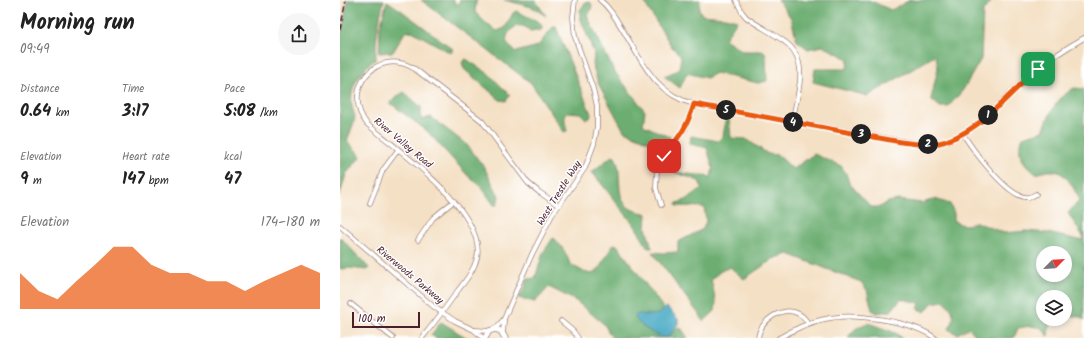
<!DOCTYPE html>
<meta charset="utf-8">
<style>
body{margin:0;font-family:Kalam,sans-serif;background:#f6f6f6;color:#222;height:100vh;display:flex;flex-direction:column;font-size:15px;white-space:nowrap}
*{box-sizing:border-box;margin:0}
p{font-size:13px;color:#767676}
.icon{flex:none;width:22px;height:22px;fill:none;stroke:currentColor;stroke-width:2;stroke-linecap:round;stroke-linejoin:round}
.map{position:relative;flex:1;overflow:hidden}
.panel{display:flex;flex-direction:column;background:#fff;width:340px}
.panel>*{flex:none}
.needle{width:26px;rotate:66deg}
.controls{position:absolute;left:696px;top:246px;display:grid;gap:8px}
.controls a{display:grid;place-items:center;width:36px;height:36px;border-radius:50%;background:#fff;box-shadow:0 2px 6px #0003;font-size:20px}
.scale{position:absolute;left:12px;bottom:10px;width:68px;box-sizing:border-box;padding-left:4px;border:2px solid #4a1f2b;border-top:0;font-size:11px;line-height:14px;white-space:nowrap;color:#4a1f2b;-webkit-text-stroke:3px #fff;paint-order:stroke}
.pin{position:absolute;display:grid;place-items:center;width:34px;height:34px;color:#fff;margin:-17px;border-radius:8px;box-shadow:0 2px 6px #0006}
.km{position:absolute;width:20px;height:20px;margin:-10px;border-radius:50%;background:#222;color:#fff;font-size:11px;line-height:20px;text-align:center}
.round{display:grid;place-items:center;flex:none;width:42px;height:42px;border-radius:21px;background:#f6f6f6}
.headline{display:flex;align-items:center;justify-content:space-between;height:68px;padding:0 20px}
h1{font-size:22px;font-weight:800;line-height:30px}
.metrics{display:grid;grid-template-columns:repeat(3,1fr);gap:6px;height:68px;padding:4px 20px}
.metrics div{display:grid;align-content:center}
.metrics b{font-size:17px;font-weight:800}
.metrics small{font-size:11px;font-weight:400}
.metrics p{font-size:11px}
.chart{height:112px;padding:8px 20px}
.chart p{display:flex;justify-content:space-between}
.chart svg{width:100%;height:72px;margin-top:4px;fill:#ea580c;opacity:.7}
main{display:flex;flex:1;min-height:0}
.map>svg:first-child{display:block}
.forest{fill:#6cad71;stroke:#5b664e;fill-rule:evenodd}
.water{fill:#43a7c3;stroke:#466377}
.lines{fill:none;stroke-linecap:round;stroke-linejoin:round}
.street-casing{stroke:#9f8078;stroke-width:5.5}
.secondary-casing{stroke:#9f8078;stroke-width:7}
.street{stroke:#fff;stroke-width:4}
.secondary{stroke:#fff;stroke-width:5.5}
.rail{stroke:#4a1f2b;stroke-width:1.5;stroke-dasharray:6 3;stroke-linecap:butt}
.route-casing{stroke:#fff;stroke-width:8}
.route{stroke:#ea580c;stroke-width:5}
.labels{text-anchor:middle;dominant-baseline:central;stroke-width:3;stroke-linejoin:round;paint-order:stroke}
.street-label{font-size:10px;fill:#4a1f2b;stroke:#fff}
</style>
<main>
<section class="panel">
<div class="headline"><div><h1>Morning run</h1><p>09:49</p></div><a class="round"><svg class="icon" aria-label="share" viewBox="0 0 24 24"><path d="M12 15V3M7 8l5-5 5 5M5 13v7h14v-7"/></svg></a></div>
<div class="metrics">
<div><p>Distance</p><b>0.64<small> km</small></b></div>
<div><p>Time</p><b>3:17</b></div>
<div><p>Pace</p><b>5:08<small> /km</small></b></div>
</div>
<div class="metrics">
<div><p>Elevation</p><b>9<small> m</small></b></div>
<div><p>Heart rate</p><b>147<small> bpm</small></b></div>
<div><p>kcal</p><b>47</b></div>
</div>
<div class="chart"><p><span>Elevation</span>174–180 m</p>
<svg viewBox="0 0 160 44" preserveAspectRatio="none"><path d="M0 44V22L10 33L20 38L30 27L40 17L50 6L60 6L70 17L80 22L90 22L100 27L110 27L120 33L130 27L140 22L150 17L160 22V44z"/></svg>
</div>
</section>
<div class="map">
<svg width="744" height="338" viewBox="0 0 744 338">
<rect width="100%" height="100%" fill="#fff"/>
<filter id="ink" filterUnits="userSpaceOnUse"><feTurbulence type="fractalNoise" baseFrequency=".025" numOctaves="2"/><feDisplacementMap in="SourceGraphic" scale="8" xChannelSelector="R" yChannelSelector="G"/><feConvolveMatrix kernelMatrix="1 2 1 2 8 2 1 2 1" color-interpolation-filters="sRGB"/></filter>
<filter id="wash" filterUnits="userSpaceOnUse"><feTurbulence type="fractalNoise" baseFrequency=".012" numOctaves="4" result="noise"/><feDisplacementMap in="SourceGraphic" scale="16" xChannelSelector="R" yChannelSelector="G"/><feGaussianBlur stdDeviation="0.9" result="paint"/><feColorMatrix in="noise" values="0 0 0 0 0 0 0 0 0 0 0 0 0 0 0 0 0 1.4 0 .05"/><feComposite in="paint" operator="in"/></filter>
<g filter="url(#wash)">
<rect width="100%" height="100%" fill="#f4e0c4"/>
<g class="forest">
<path d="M 8,0 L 44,0 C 39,20 35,38 36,59 C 21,70 9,86 12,106 C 12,109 15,114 15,117 C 14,125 9,134 7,141 L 21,156 L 6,174 L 0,195 L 0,40 Z"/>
<path d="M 81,0 L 114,0 L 114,3 L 118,4 L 120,0 L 137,0 L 136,2 L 135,12 L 147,24 L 157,31 L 165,28 L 173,13 L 176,11 L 199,22 L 203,28 L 200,31 L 196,30 L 190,31 C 188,29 185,26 182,26 C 174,24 164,35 167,43 C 168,46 173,49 176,52 L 198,46 L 213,27 L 216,27 L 251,114 L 250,118 L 246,119 L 240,113 L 228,112 C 222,116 226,125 227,131 L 224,132 L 191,83 Z"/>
<polygon points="164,0 195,0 206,16 192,7"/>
<polygon points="304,0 360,0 359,9 362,15 385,17 397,20 385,39 403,51 424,51 426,56 427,81 418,83 375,73 367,78 347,73 340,88 324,76 339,70 341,56 332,47 307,7"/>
<polygon points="438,0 529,0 551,10 570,0 653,0 643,11 641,59 623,90 608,107 600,107 591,99 598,68 596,55 528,96 473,82 475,69 507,69 508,59 483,46 468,49 457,41 451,18"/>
<polygon points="47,1 62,11 113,49 111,53 72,31 65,32 53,52 39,53 40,27"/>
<polygon points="250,2 252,5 251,10 247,16 274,71 305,111 303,125 332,138 328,144 319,146 284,131 258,83 253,66 254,53 240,17 240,10 246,3"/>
<polygon points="126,59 149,74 170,95 166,101 160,100 124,69 122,62"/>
<path d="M 734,88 L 744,89 L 744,320 L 740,317 L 725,316 L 725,297 L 703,297 L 703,319 L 710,319 L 708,336 L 702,328 L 691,326 L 678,328 L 674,338 L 638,338 L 629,328 L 617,334 L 608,329 C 617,319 614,309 603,301 L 592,303 L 585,312 L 578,309 L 580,303 L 561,299 L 551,311 L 537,313 L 532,310 L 527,290 L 521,282 L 448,254 L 433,259 L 404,279 L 390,267 L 381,271 L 371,279 L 376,302 L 375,311 L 364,321 L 312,252 L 324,253 L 338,252 L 338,242 L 363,229 L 366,221 L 364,207 L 338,206 L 336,205 L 337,203 L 346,200 L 362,188 L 359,181 L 334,172 L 371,177 L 373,168 L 367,148 L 350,144 L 351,136 L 378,141 L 383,136 L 386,120 L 389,118 L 391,138 L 406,139 L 428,154 L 438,155 L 453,169 L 474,154 L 501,166 L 506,173 L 509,183 L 531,207 L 540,207 L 548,202 L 558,200 L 582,203 L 595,199 L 610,204 L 614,213 L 614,221 C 622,226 628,226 636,222 L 664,233 L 687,231 L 708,233 L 739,240 L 744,238 L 728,213 L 740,200 C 733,188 726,169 709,171 C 704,171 701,173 696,174 C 683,163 675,154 683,137 L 703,131 C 711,111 715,100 734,88 ZM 703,253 L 725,253 L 725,275 L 703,275 Z"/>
<polygon points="64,92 81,107 81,120 91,117 127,145 144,167 159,196 157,205 154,205 140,185 130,178 86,130 50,103 55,98"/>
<path d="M 272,156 L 275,157 C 284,172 273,199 291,209 C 296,212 302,212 307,214 L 306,228 L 312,248 L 308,248 L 295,226 L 252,172 Z"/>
<polygon points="0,237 29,268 27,270 10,268 0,269"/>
<path d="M 213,238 C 222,246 226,252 230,264 L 244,272 L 252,274 L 258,270 L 274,244 L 277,245 L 321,305 L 323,309 L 322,313 C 315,317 306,315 298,314 L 328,337 L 336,328 L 341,328 L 348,338 L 272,338 L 264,324 L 236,301 L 209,287 L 195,302 L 178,298 L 184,289 L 187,279 L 195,278 L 203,253 Z"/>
<polygon points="101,322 127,338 96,338 91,335"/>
<path d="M 528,323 L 556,333 L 562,338 L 508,338 C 513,329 519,326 528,323 Z"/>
</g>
<path class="water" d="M 327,307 L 338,319 L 338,324 L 328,337 C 318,338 298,326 295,316 L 298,314 L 312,315 L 319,314 Z"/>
</g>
<g filter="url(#ink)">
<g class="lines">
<g class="street-casing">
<g id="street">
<path d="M 260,0 C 269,7 275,17 281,27 C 301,59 314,94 354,104 L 573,143 C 580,144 588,145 595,144 C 635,137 659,102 688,77 C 705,62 724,49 744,38"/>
<path d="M 396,0 L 402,12 L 406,17 C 418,26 433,33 445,42 C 471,60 457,96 452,122"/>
<path d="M 623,134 C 633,150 666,195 685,197 C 689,198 693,196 696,194"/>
<polyline points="30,203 43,170 58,150"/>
<polyline points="321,205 316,188 317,170 324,156 345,129 354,104"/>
<polyline points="0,226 94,307 115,321 134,330 143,338"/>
<polyline points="78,240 93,218 114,201"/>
<polyline points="11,304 53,338"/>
<polyline points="221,321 233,331 238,338"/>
<polyline points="155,329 164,319"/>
<polyline points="135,330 149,331"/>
<polyline points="163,333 164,319 192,254 212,215 245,168 254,144 257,127 257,106 253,89 235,37 233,17 235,0"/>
<path d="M 82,338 C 95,322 107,306 119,289 C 126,280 134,270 137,258 C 147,212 58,150 27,124 C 0,90 37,45 75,69 L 142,121 L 188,183 L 199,192 L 218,205"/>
<path d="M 418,338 C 420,320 443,305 459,314 C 463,316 466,320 468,323"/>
<path d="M 439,338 C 454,330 468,322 485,319 C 513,312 572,321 595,338"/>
</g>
</g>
<g class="secondary-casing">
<polyline id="secondary" points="145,338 149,331 155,329 161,331 165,338"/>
</g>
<use href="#street" class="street"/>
<use href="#secondary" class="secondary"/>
<polyline class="rail" points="0,30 6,0"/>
</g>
</g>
<g class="lines" filter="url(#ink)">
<g class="route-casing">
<path id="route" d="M 324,156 C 339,137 347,128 354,104 L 561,142 C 572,143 585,146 595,144 C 639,135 665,96 698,69"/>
</g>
<use href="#route" class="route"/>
</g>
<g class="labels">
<g class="street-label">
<text transform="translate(63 143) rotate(40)">River Valley Road</text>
<text transform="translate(219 193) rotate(-58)">West Trestle Way</text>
<text transform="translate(70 275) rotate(40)">Riverwoods Parkway</text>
</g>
</g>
</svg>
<div class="controls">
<a><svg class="needle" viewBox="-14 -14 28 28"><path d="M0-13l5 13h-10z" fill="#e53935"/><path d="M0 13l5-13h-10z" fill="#767676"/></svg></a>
<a><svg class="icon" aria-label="layers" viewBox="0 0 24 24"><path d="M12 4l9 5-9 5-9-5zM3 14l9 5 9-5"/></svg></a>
</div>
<div class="scale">100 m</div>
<div class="pin" style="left:698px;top:69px;background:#1e9e55"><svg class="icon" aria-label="arrive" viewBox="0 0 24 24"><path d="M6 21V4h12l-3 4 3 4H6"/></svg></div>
<div class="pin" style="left:324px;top:156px;background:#d93025"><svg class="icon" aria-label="check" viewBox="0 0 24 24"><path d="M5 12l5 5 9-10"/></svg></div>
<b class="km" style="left:648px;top:115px">1</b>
<b class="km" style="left:588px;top:144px">2</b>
<b class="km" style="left:521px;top:134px">3</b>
<b class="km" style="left:453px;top:122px">4</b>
<b class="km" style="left:386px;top:110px">5</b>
</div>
</main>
